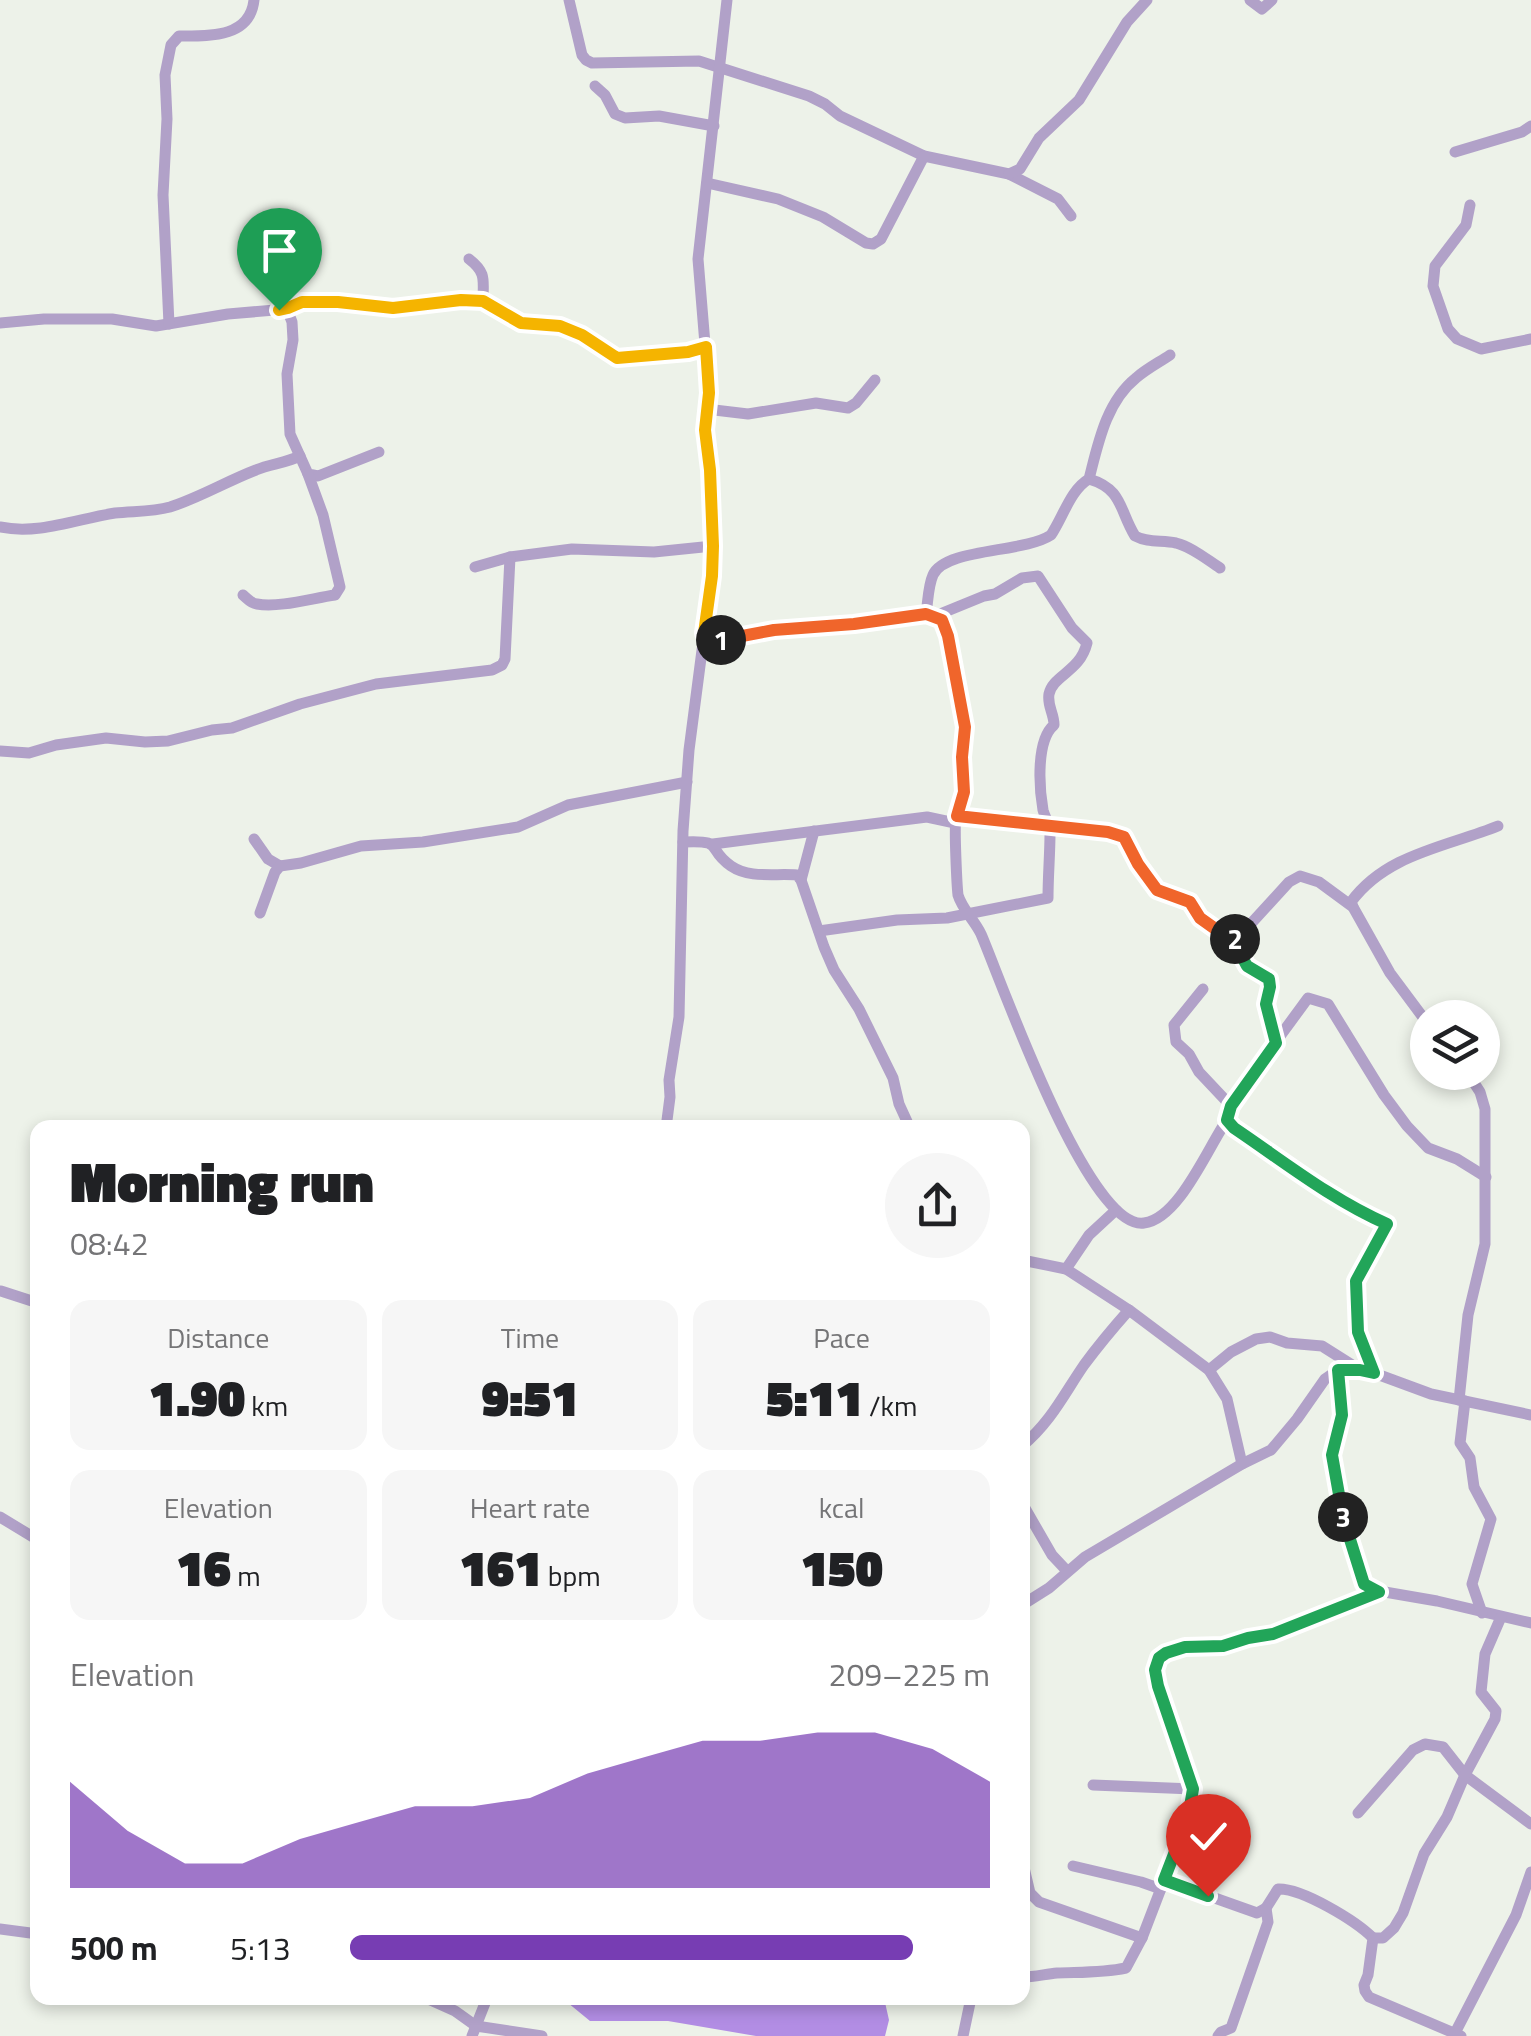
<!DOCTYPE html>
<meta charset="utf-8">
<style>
body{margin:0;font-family:"Titillium Web",sans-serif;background:#f6f6f6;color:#202124;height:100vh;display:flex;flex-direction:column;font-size:38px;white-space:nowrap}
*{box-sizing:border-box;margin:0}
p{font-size:32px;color:#757577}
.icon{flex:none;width:55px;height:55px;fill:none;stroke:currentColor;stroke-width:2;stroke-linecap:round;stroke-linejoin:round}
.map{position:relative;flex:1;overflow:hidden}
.sheet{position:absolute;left:30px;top:1120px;width:1000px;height:885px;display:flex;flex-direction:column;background:#fff;border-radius:20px;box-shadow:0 5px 15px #0003}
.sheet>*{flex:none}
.fabs{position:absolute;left:1410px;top:1000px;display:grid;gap:20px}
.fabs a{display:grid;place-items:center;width:90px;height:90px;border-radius:50%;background:#fff;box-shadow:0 5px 15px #0003;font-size:50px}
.pin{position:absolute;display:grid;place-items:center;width:85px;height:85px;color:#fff;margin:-102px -42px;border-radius:50% 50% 50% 0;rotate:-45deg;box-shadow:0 0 10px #0007}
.pin .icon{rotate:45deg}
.km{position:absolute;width:50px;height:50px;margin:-25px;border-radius:50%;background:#222;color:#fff;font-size:28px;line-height:50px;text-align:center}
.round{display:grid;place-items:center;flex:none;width:105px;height:105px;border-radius:52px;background:#f6f6f6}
.summary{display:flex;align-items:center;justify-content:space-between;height:170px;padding:0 40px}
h1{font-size:55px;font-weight:800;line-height:75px}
.metrics{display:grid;grid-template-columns:repeat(3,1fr);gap:15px;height:170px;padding:10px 40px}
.metrics div{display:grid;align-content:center;border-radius:20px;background:#f6f6f6;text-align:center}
.metrics b{font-size:50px;font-weight:800}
.metrics small{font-size:28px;font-weight:400}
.metrics p{font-size:28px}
.chart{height:280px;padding:20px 40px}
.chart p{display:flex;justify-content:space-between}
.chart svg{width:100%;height:180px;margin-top:10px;fill:#773db3;opacity:.7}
ul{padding:0 40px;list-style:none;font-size:32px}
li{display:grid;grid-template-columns:160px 120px 1fr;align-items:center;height:75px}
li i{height:25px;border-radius:12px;background:#773db3}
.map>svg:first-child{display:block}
.water{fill:#b28de4}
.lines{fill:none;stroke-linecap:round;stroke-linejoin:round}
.street{stroke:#b1a1c8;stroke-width:11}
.split-1-casing{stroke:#fff;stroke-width:20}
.split-2-casing{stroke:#fff;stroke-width:20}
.split-3-casing{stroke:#fff;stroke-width:20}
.split-4-casing{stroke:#fff;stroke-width:20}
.split-1{stroke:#f5b400;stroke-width:12}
.split-2{stroke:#f0652b;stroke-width:12}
.split-3{stroke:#22a559;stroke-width:12}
.split-4{stroke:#22a559;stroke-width:12}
</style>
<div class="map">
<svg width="1531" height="2036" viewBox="0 0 1531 2036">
<rect width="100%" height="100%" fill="#edf2e9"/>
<polygon class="water" points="562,1998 884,1998 889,2020 885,2036 756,2036 668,2021 590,2021"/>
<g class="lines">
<g class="street">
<polyline points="569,0 582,55 586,60 592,63 699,61 809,96 825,104 840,116 924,156 1009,174 1058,199 1071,216"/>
<polyline points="1250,0 1262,9 1272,0"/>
<polyline points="595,86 605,95 615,114 625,118 659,116 714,126"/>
<polyline points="1455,152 1522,132 1531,126"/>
<polyline points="1009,174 1020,169 1039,138 1079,100 1127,22 1147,0"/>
<polyline points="707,183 778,199 823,217 866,243 873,244 881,239 924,156"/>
<polyline points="1470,205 1466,225 1435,266 1433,286 1448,329 1457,339 1481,349 1531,339"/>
<path d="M 469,259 C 487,273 483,280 483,301"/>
<polyline points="287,309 292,322 293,340 287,374 290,434 308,474 318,476 379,452"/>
<polyline points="0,323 44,319 112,319 156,326 228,314 287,309 302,302 338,302 393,308 461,300 483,301 521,323 560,326 582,335 617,358 689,352 705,347"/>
<path d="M 169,324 L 163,195 L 167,119 L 165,75 L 171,45 L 179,36 C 209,36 250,38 254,0"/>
<polyline points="706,409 748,414 816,403 848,408 856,403 875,380"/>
<path d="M 1089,479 C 1123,489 1119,510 1135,536 C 1148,543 1161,540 1176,543 C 1192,547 1206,559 1220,568"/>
<path d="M 0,527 C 38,535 77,519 115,513 C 133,511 152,512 170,507 C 199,498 227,481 256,470 C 270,464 286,463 300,456"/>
<polyline points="475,567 510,557 572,549 654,552 713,546"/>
<path d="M 243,595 C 249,600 250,603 257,604 C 279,608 313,598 335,595 L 340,587 L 323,515 L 308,474"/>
<path d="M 926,614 C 928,602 928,586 933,575 C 945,548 1024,553 1051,535 C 1063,517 1071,489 1089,479 C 1098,444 1106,402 1136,378 C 1146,369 1158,363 1170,355"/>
<path d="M 704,633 L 714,641 L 774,630 L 854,624 L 926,614 L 942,620 C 952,645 965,703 965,730 C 965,741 963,751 963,761 C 963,771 965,781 964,791 C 964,802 958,809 956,820 C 954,827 957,887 958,895 C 962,909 975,921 981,934 C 1001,980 1088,1231 1144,1223 C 1179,1219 1208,1147 1227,1120 L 1231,1106 L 1275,1043 L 1266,1004 L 1271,987 L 1269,979 L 1247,966 L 1235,944 L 1236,940"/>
<polyline points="0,751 29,753 56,745 106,738 145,742 168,741 212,730 232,728 300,704 376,684 492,670 502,665 505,659 510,557"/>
<polyline points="957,816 1114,833 1124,837 1128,849 1157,890 1191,902 1200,918 1228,938 1236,940"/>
<polyline points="254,839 268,859 280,866"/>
<path d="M 683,842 C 726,840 705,848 731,866 C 750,879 776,873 797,875 L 801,880 L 824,947 L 834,970 L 859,1009 L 893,1078 L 899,1104 L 910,1128"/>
<polyline points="713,844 927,817 955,823"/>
<polyline points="801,880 814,831"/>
<path d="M 1353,907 L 1351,902 C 1386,854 1446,847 1498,826"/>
<polyline points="260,913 275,872 280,866 301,863 361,846 423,842 518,827 568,805 687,782"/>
<path d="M 819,931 L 897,920 L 947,918 L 1048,898 C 1048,876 1050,854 1050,833 C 1050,824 1045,818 1043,810 C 1039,787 1036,740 1054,725 C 1054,713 1047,706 1049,694 C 1053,675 1080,672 1087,643 L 1072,628 L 1038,576 L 1022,578 L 995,594 L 984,596 L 935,616"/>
<polyline points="1236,940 1289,882 1300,876 1319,882 1353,907 1390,973 1428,1024"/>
<polyline points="1203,989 1174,1025 1176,1042 1189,1054 1199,1072 1231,1106"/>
<polyline points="1275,1043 1308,998 1328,1004 1384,1095 1407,1126 1428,1148 1457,1159 1486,1177"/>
<path d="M 1227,1120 L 1234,1128 C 1283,1161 1332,1199 1387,1224 L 1356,1281 L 1357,1332 L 1374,1373"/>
<polyline points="666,1128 670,1097 669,1080 679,1017 683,831 689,750 713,566 710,470 705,422 709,393 698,259 727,0"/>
<polyline points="1022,1260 1066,1269 1129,1310 1209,1370 1227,1399 1242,1464"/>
<polyline points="1066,1269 1089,1235 1116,1210"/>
<polyline points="1,1291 38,1303"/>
<polyline points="1209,1370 1231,1352 1256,1339 1270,1337 1287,1343 1322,1346 1360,1370"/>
<polyline points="1338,1370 1342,1415 1332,1455 1340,1506 1364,1584 1379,1591 1437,1601 1531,1623"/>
<polyline points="1459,1400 1468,1315 1485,1244 1485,1109 1480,1092 1467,1072"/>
<polyline points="1465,1401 1460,1443 1470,1458 1474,1487 1491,1519 1472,1584 1482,1613"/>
<path d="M 1022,1446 C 1051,1422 1064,1394 1084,1365 C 1098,1346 1113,1328 1129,1310"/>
<polyline points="1022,1503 1052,1555 1067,1571"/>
<polyline points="0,1517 38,1540"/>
<polyline points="1022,1605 1049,1588 1085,1557 1242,1464 1271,1450 1297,1419 1325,1379 1338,1370 1360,1370 1374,1373 1431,1394 1531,1415"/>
<polyline points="1093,1785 1193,1789"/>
<polyline points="1358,1813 1413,1750 1425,1744 1443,1747 1465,1775 1531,1824"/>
<polyline points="1022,1859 1030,1893 1039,1902 1142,1938 1188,1818 1193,1789 1159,1686 1155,1670 1157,1662 1166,1653 1185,1647 1223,1646 1248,1638 1273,1633 1379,1591"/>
<polyline points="1073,1866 1141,1882 1161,1889"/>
<path d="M 1164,1880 L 1257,1913 L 1266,1908 L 1278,1889 C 1302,1888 1356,1921 1373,1938 L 1368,1975 L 1364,1985 L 1365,1991 L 1369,1997 L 1461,2036"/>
<polyline points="0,1929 38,1934"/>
<polyline points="1373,1938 1383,1938 1394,1928 1403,1913 1424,1854 1447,1817 1465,1775 1495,1719 1496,1711 1481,1692 1485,1654 1501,1617"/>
<path d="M 1022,1977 C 1035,1977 1045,1974 1057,1973 C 1080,1972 1102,1973 1126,1968 L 1142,1938"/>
<polyline points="426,1998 455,2011 476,2026 542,2036"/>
<polyline points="1455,2033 1516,1915 1531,1872"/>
<polyline points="472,2036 487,1998"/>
<polyline points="963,2036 971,1998"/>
<polyline points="1218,2036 1221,2032 1231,2028 1268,1922 1266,1908"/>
</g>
</g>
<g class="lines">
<g class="split-1-casing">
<polyline id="split-1" points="279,310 288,308 302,302 338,302 393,308 461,300 483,301 521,323 560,326 582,335 617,358 688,352 706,347 709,393 705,430 710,470 713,546 712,576 704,633 714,641 721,640"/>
</g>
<g class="split-2-casing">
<polyline id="split-2" points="721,640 774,630 854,624 926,614 942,620 948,636 965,727 962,757 964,792 957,816 1108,832 1124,837 1138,864 1157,890 1190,902 1200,918 1228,938 1235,939"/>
</g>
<g class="split-3-casing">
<path id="split-3" d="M 1235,939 L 1236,940 L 1235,944 L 1247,966 L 1269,979 L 1270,987 L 1266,1004 L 1276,1043 L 1231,1106 L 1227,1120 L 1234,1128 C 1283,1161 1332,1200 1387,1224 L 1356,1281 L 1358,1332 L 1374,1373 L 1360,1370 L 1338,1370 L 1342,1415 L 1332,1455 L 1343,1517"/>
</g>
<g class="split-4-casing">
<polyline id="split-4" points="1208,1896 1164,1880 1188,1818 1193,1789 1158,1686 1155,1670 1159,1658 1166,1653 1185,1647 1223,1646 1248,1638 1273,1634 1379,1592 1364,1584 1343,1517"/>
</g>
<use href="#split-1" class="split-1"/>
<use href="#split-2" class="split-2"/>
<use href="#split-3" class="split-3"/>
<use href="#split-4" class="split-4"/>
</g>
</svg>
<div class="fabs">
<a><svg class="icon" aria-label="layers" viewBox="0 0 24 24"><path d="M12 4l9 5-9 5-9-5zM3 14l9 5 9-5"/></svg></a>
</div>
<div class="pin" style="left:279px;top:310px;background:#1e9e55"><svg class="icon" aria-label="arrive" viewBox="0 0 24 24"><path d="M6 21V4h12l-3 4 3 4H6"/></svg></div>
<div class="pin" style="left:1208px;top:1896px;background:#d93025"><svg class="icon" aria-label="check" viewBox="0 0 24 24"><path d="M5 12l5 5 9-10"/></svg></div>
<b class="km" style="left:721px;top:640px">1</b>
<b class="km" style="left:1235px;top:939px">2</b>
<b class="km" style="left:1343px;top:1517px">3</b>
<section class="sheet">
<div class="summary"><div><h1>Morning run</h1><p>08:42</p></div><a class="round"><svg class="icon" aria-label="share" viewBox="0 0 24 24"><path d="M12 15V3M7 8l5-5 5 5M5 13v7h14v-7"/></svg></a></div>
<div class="metrics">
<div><p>Distance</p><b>1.90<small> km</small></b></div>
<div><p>Time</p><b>9:51</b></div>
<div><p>Pace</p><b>5:11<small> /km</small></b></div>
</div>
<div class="metrics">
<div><p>Elevation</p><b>16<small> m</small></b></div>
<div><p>Heart rate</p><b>161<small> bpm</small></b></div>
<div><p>kcal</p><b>150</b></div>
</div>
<div class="chart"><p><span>Elevation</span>209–225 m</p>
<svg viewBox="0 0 160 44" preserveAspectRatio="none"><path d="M0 44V18L10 30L20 38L30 38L40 32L50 28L60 24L70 24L80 22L90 16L100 12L110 8L120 8L130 6L140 6L150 10L160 18V44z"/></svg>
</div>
<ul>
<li><b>500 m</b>5:13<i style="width:88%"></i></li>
</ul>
</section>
</div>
